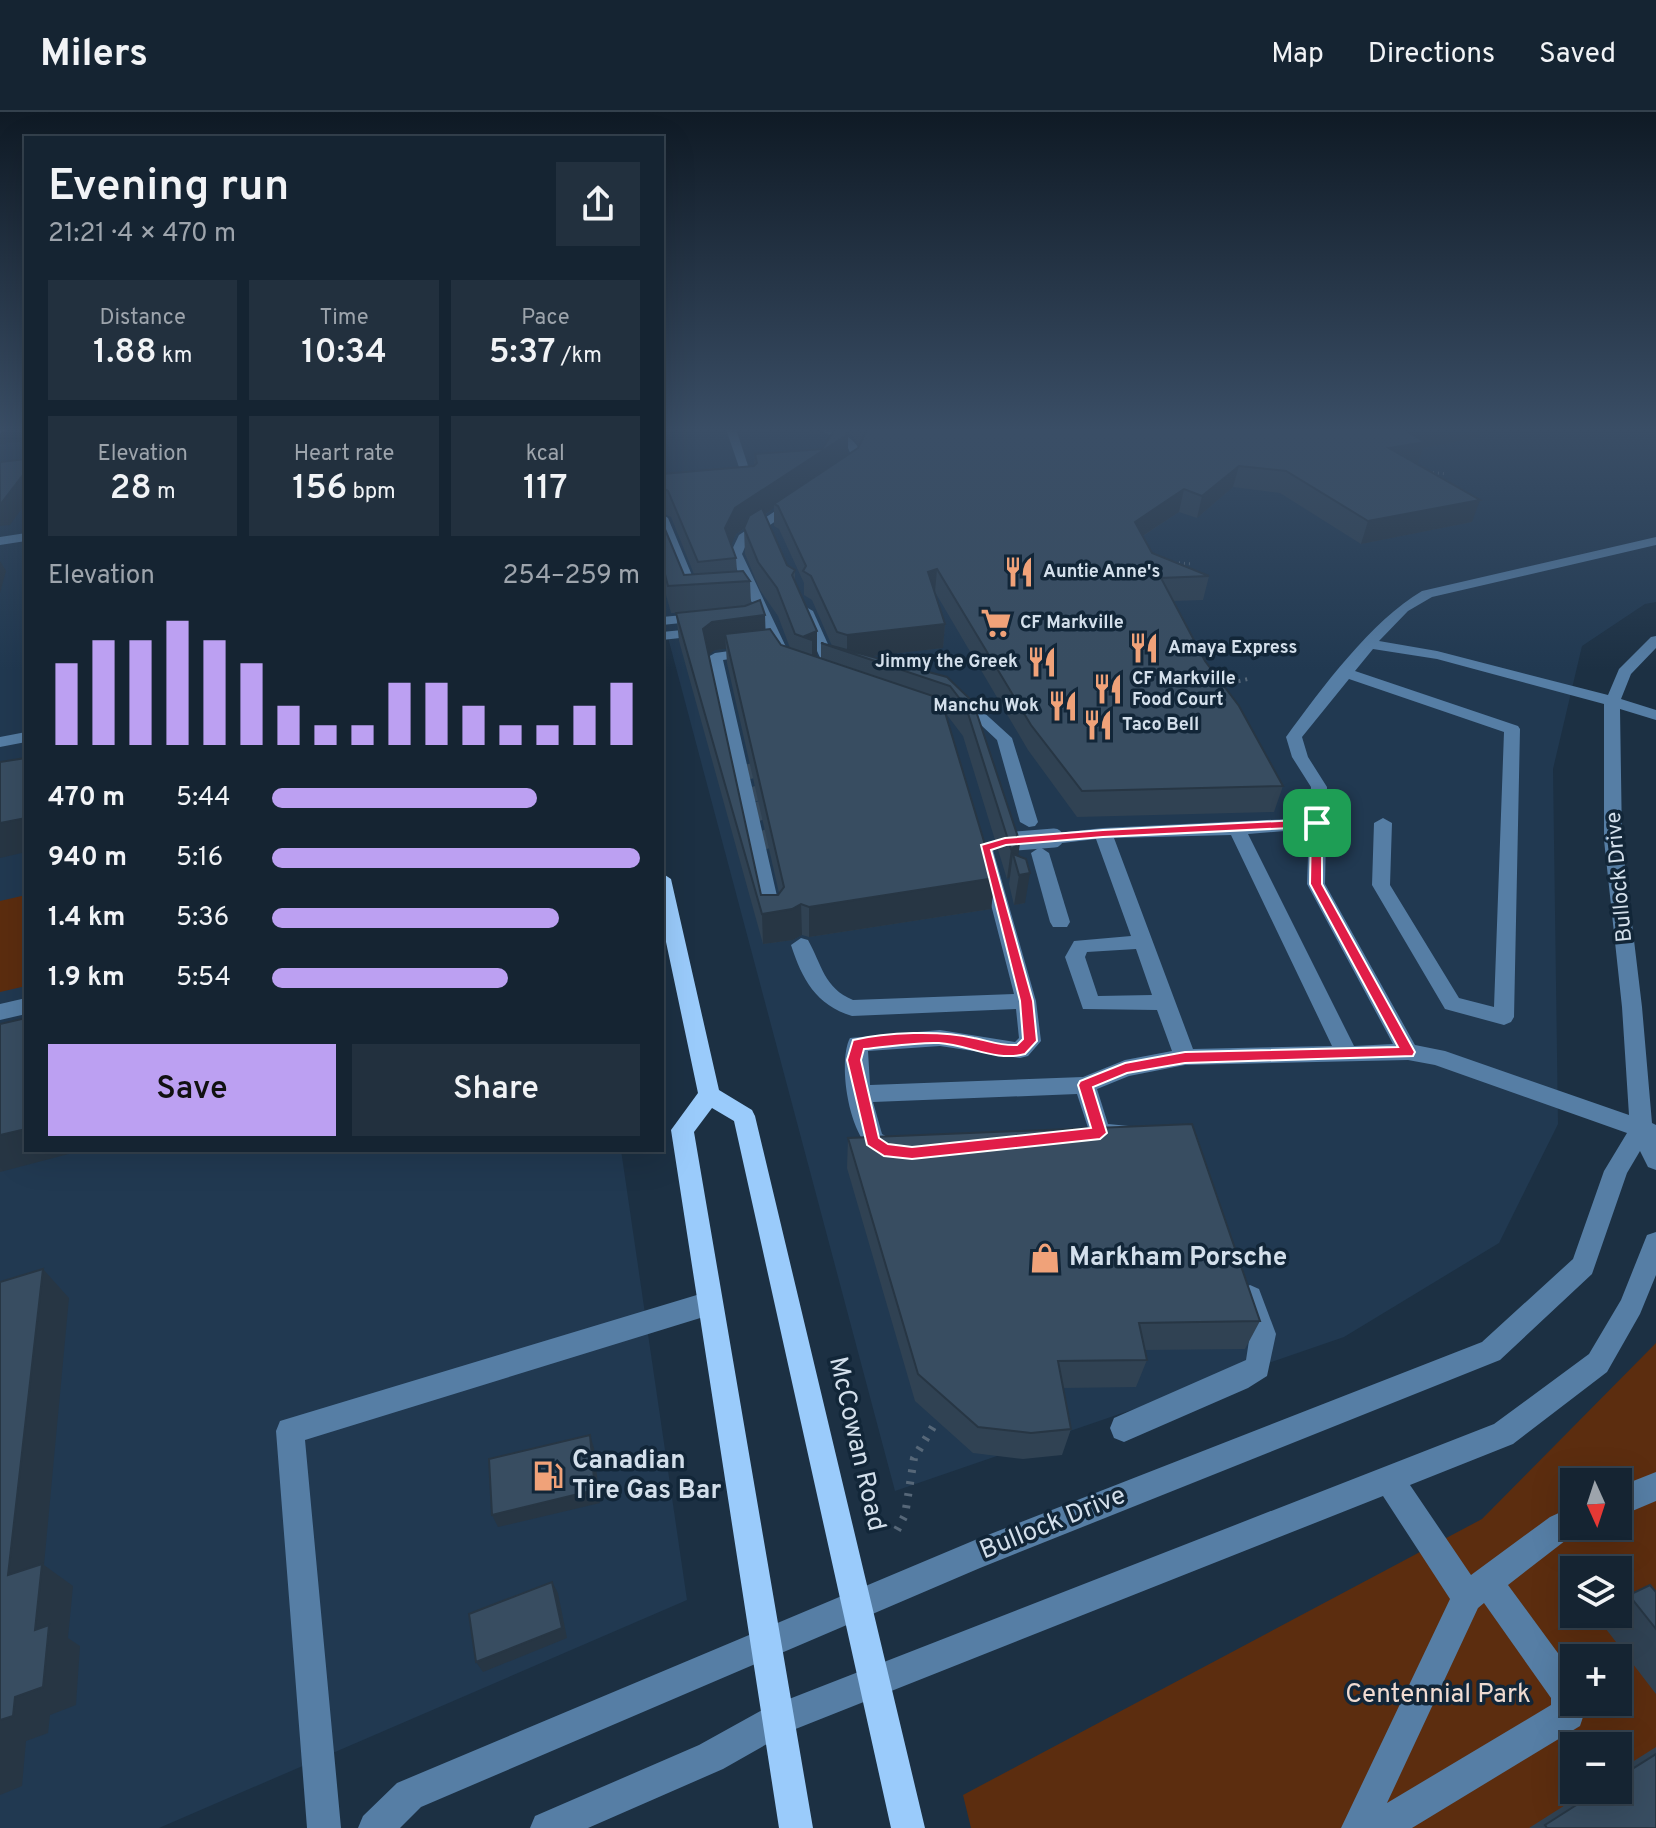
<!DOCTYPE html>
<meta charset="utf-8">
<style>
body{margin:0;font-family:Overpass,sans-serif;background:#22303e;color:#f1f3f6;height:100vh;display:flex;flex-direction:column;font-size:30px;white-space:nowrap}
*{box-sizing:border-box;margin:0}
p{font-size:26px;color:#9da4ac}
.icon{flex:none;width:44px;height:44px;fill:none;stroke:currentColor;stroke-width:2;stroke-linecap:round;stroke-linejoin:round}
.map{position:relative;flex:1;overflow:hidden}
.side{position:absolute;left:24px;top:24px;width:640px;height:1016px;display:flex;flex-direction:column;background:#152432;border-radius:0px;box-shadow:0 8px 32px #0002,0 0 0 2px #34414d}
.side>*{flex:none}
.needle{width:52px;rotate:177deg}
.buttons{position:absolute;left:1560px;top:1356px;display:grid;gap:16px}
.buttons a{display:grid;place-items:center;width:72px;height:72px;border-radius:0px;background:#152432;box-shadow:0 8px 32px #0002,0 0 0 2px #34414d;font-size:40px}
.pin{position:absolute;display:grid;place-items:center;width:68px;height:68px;color:#fff;margin:-34px;border-radius:16px;box-shadow:0 4px 12px #0006}
.round{display:grid;place-items:center;flex:none;width:84px;height:84px;border-radius:0px;background:#22303e}
.head{display:flex;align-items:center;justify-content:space-between;height:136px;padding:0 24px}
h1{font-size:44px;font-weight:600;line-height:60px}
.figures{display:grid;grid-template-columns:repeat(3,1fr);gap:12px;height:136px;padding:8px 24px}
.figures div{display:grid;align-content:center;border-radius:0px;background:#22303e;text-align:center}
.figures b{font-size:34px;font-weight:600}
.figures small{font-size:22px;font-weight:400}
.figures p{font-size:22px}
.chart{height:224px;padding:16px 24px}
.chart p{display:flex;justify-content:space-between}
.chart svg{width:100%;height:144px;margin-top:8px;stroke:#bca0f2;stroke-width:6}
.action{display:flex;gap:16px;margin-top:auto;padding:16px 24px}
.action a{flex:1;height:92px;border-radius:0px;background:#bca0f2;color:#111;font-size:32px;font-weight:600;line-height:92px;text-align:center}
.action a+a{background:#22303e;color:#f1f3f6}
ul{padding:0 24px;list-style:none;font-size:26px}
li{display:grid;grid-template-columns:128px 96px 1fr;align-items:center;height:60px}
li i{height:20px;border-radius:10px;background:#bca0f2}
header{display:flex;align-items:center;gap:48px;box-sizing:border-box;height:112px;padding:0 40px;background:#152432;border-bottom:2px solid #34414d}
header strong{font-size:38px}
nav{display:flex;gap:44px;margin-inline-start:auto;font-size:28px}
.map>svg:first-child{display:block}
.built{fill:#213951}
.green{fill:#5c2d0f;fill-rule:evenodd}
.lines{fill:none;stroke-linecap:round;stroke-linejoin:round}
.minor-tunnel-far1{stroke:#374a5c;stroke-width:15;stroke-dasharray:15 8;stroke-linecap:butt}
.minor-tunnel{stroke:#374a5c;stroke-width:19;stroke-dasharray:19 10;stroke-linecap:butt}
.path-far2{stroke:#566778;stroke-width:3;stroke-dasharray:1 4;stroke-linecap:butt}
.path-far1{stroke:#566778;stroke-width:4;stroke-dasharray:2 5;stroke-linecap:butt}
.path{stroke:#566778;stroke-width:8;stroke-dasharray:3 9;stroke-linecap:butt}
.minor{fill:#567ea5;fill-rule:evenodd}
.major{fill:#9acbfb;fill-rule:evenodd}
.minor-bridge{stroke:#567ea5;stroke-width:19}
.wall{fill:#304253;fill-rule:evenodd}
.shaded-wall{fill:#273644}
.building{fill:#384d61;stroke:#273644;stroke-width:2}
.route{fill:#e11d48;stroke:#fff;stroke-width:2;fill-rule:evenodd}
.labels{text-anchor:middle;dominant-baseline:central;stroke-width:7;stroke-linejoin:round;paint-order:stroke}
.far-poi-label{font-size:18px;font-weight:bold;fill:#d3dfeb;stroke:#122638;text-anchor:start}
.street-label{font-size:22px;fill:#d3dfeb;stroke:#122638}
.near-poi-label{font-size:26px;font-weight:bold;fill:#d3dfeb;stroke:#122638;text-anchor:start}
.near-street-label{font-size:26px;fill:#d3dfeb;stroke:#122638}
.near-park-label{font-size:26px;fill:#f0dbd1;stroke:#122638}
</style>
<header>
<strong>Milers</strong>
<nav><a>Map</a><a>Directions</a><a>Saved</a></nav>
</header>
<div class="map">
<svg width="1656" height="1716" viewBox="0 0 1656 1716">
<rect width="100%" height="100%" fill="#1c3043"/>
<g class="built">
<polygon points="662,317 1656,317 1656,490 1645,492 1582,534 1553,657 1558,1012 1499,1131 1344,1225 895,1379 662,503"/>
<polygon points="26,329 26,1038 621,1038 687,1488 159,1716 0,1716 0,332"/>
</g>
<g class="green">
<polygon points="26,783 26,874 0,880 0,789"/>
<path d="M 1656,1231 L 1656,1716 L 971,1716 L 963,1683 L 1482,1407 ZM 1574,1370 L 1618,1370 L 1618,1414 L 1574,1414 ZM 1574,1458 L 1618,1458 L 1618,1502 L 1574,1502 ZM 1574,1546 L 1618,1546 L 1618,1590 L 1574,1590 ZM 1574,1634 L 1618,1634 L 1618,1678 L 1574,1678 Z"/>
</g>
<g class="lines">
<polyline class="minor-tunnel-far1" points="745,653 757,692"/>
<polyline class="minor-tunnel" points="756,690 772,741"/>
<g class="path-far2">
<polyline points="1428,360 1447,362"/>
<polyline points="1169,450 1192,452"/>
</g>
<polyline class="path-far1" points="1218,574 1252,566"/>
<polyline class="path" points="897,1418 905,1403 914,1346 939,1305"/>
<g class="minor">
<polygon points="726,317 736,317 753,369 743,367"/>
<path d="M 818,317 C 840,317 853,324 863,343 L 856,355 L 842,359 L 840,357 L 851,343 L 846,331 Z"/>
<polygon points="792,388 802,391 748,428 742,442 786,535 790,550 783,554 776,550 766,522 730,442 739,423"/>
<polygon points="662,402 668,406 701,485 699,488 687,485 662,421"/>
<polygon points="26,421 26,429 0,433 0,425"/>
<path d="M 1656,425 L 1656,433 L 1432,485 L 1408,499 L 1379,529 L 1437,539 L 1608,583 L 1619,557 L 1651,525 L 1656,524 L 1656,536 L 1631,562 L 1621,587 L 1656,598 L 1656,608 L 1620,597 L 1622,728 L 1642,895 L 1652,1011 L 1656,1013 L 1656,1058 L 1648,1055 L 1640,1039 L 1627,1061 L 1592,1162 L 1500,1248 L 980,1456 L 421,1695 L 400,1716 L 358,1716 L 363,1704 L 397,1671 L 975,1428 L 1482,1230 L 1573,1147 L 1604,1059 L 1627,1021 L 1435,953 L 1408,948 L 1185,953 L 1129,964 L 1097,977 L 1108,1012 L 1129,1014 L 1132,1021 L 1129,1028 L 1121,1030 L 1092,1028 L 1077,982 L 873,990 L 882,1022 L 900,1032 L 904,1039 L 900,1046 C 853,1062 835,954 850,926 L 940,918 L 1015,930 L 1019,926 L 1016,897 L 852,904 C 816,893 802,867 791,833 L 801,826 L 808,828 C 822,853 824,876 853,888 L 1014,882 L 978,742 L 987,736 L 993,738 L 1036,889 L 1041,929 L 1028,944 L 1020,946 L 940,934 L 868,939 L 870,973 L 1083,965 L 1125,948 L 1172,939 L 1157,898 L 1083,897 L 1065,845 L 1074,829 L 1131,824 L 1096,727 L 1054,732 L 1045,726 L 1048,722 L 1103,716 L 1309,706 L 1311,675 L 1292,645 L 1286,625 C 1321,577 1372,508 1422,479 ZM 1373,537 L 1437,547 L 1604,592 L 1604,728 L 1622,895 L 1629,1003 L 1445,939 L 1415,933 L 1325,772 L 1327,675 L 1308,645 L 1302,625 L 1349,567 L 1504,620 L 1494,895 L 1459,886 L 1390,773 L 1392,711 L 1383,706 L 1374,711 L 1372,773 L 1445,897 L 1504,913 L 1511,910 L 1514,905 L 1520,617 L 1518,614 L 1355,559 ZM 1309,717 L 1307,772 L 1393,932 L 1354,934 L 1248,722 ZM 1231,723 L 1332,934 L 1193,937 L 1114,726 ZM 1136,837 L 1152,883 L 1098,884 L 1085,845 L 1087,840 Z"/>
<polygon points="806,495 813,499 836,550 834,553 829,554 822,550 799,499"/>
<polygon points="705,501 712,505 710,508 662,513 662,505"/>
<polygon points="702,516 707,517 707,523 662,528 662,520"/>
<polygon points="751,536 758,540 756,543 723,548 782,806 772,812 762,806 708,545 715,541"/>
<polygon points="974,594 979,596 1012,626 1038,710 1035,714 1029,715 1020,710 997,628 966,599"/>
<polygon points="26,620 26,630 0,635 0,625"/>
<polygon points="1040,735 1049,741 1070,810 1067,815 1053,815 1050,810 1031,741"/>
<polygon points="26,886 26,902 0,908 0,892"/>
<path d="M 1656,1120 L 1656,1163 L 1640,1202 L 1607,1260 L 1513,1332 L 1410,1373 L 1471,1463 L 1550,1405 L 1574,1394 L 1574,1414 L 1587,1414 L 1584,1419 L 1570,1425 L 1508,1473 L 1574,1563 L 1574,1590 L 1584,1590 L 1584,1602 L 1580,1614 L 1412,1716 L 1341,1716 L 1450,1487 L 1383,1384 L 788,1620 L 723,1657 L 588,1716 L 530,1716 L 535,1704 L 699,1633 L 766,1596 L 1494,1312 L 1589,1242 L 1621,1188 L 1647,1123 ZM 1484,1491 L 1551,1586 L 1551,1593 L 1387,1691 L 1478,1496 Z"/>
<polygon points="1250,1173 1259,1177 1276,1222 1267,1264 1248,1276 1124,1330 1114,1326 1110,1316 1114,1306 1246,1248 1250,1222 1237,1185 1241,1177"/>
<polygon points="710,1179 719,1183 723,1191 719,1199 710,1203 305,1328 341,1716 307,1716 276,1319 280,1309"/>
<polygon points="1656,1360 1656,1389 1618,1405 1618,1375"/>
</g>
<g class="major">
<polygon points="0,317 6,317 0,321"/>
<polygon points="662,761 671,767 719,978 752,998 755,1004 925,1716 891,1716 734,1009 712,996 694,1020 813,1716 779,1716 671,1018 698,981 662,811"/>
</g>
<polyline class="minor-bridge" points="1016,729 1054,726"/>
</g>
<g class="wall">
<polygon points="786,317 822,317 822,323"/>
<path d="M 835,317 L 1482,317 L 1479,325 L 1423,336 L 1418,351 L 1416,351 L 1472,410 L 1361,432 L 1280,381 L 1233,375 L 1197,406 L 1179,400 L 1143,424 L 1152,441 L 1209,464 L 1203,488 L 1174,489 L 1205,549 L 1283,674 L 1274,700 L 1077,705 L 1028,638 L 935,480 L 945,512 L 943,536 L 871,544 L 947,565 L 973,590 L 1018,744 L 1025,791 L 1014,793 L 1009,772 L 1010,765 L 1007,767 L 963,624 L 947,603 L 945,602 L 995,766 L 991,797 L 809,825 L 802,823 L 793,828 L 763,832 L 679,529 L 676,501 L 680,501 L 671,501 L 662,468 L 662,410 L 684,463 L 694,462 L 671,405 L 662,401 L 662,362 L 754,354 L 755,342 L 822,337 ZM 848,322 L 852,324 L 859,334 L 858,336 L 848,343 ZM 774,396 L 774,414 L 779,417 L 804,471 L 804,483 L 812,488 L 832,534 L 821,531 L 821,547 L 817,545 L 795,470 L 795,458 L 787,453 L 765,403 ZM 744,417 L 745,442 L 760,478 L 778,504 L 790,536 L 781,533 L 765,518 L 765,503 L 751,492 L 750,469 L 737,459 L 736,446 L 731,433 L 736,422 ZM 726,537 L 727,551 L 779,781 L 778,783 L 761,783 L 708,543 L 715,538 Z"/>
<polygon points="848,1026 1260,1209 1245,1237 1145,1238 1147,1248 1136,1275 1063,1276 1071,1317 1062,1343 1023,1347 973,1341 915,1289 847,1056"/>
<polygon points="1656,1480 1656,1582 1596,1504 1600,1502 1618,1502 1618,1490 1629,1483"/>
<polygon points="1656,1635 1656,1716 1529,1716 1589,1678 1618,1678 1618,1659"/>
</g>
<g class="shaded-wall">
<polygon points="1417,317 1482,317 1479,325 1423,336 1418,351 1382,357 1389,336 1406,319"/>
<polygon points="848,319 848,343 774,392 774,396 736,422 727,443 725,416 735,396"/>
<polygon points="1239,354 1233,375 1197,406 1202,384"/>
<polygon points="26,359 26,391 10,413 0,414 0,393"/>
<polygon points="1184,377 1179,400 1130,432 1135,410"/>
<polygon points="1480,388 1472,410 1361,432 1368,409"/>
<polygon points="0,449 6,459 0,481"/>
<polygon points="937,457 935,480 928,460"/>
<polygon points="765,503 766,531 725,522 726,537 715,538 705,546 703,517 712,510"/>
<polygon points="945,512 943,536 864,545 847,540 847,523"/>
<polygon points="817,519 817,547 812,549 812,528 805,524"/>
<polygon points="26,706 26,740 0,746 0,711"/>
<polygon points="1020,731 1017,754 1013,742 1010,765 1007,767 1011,737"/>
<polygon points="1030,761 1025,791 1014,793 1019,763"/>
<polygon points="995,766 991,797 809,825 809,795"/>
<polygon points="801,792 802,823 793,828 763,832 762,802"/>
<polygon points="26,1017 26,1038 84,1038 0,1060 0,1023"/>
<polygon points="43,1157 69,1186 44,1453 73,1474 68,1526 80,1534 76,1593 50,1603 48,1621 26,1629 22,1674 0,1683 0,1608 35,1518 8,1463"/>
<polygon points="590,1323 594,1336 600,1391 498,1415 492,1403"/>
<polygon points="552,1470 558,1481 567,1526 483,1560 476,1550"/>
</g>
<g class="building">
<polygon points="835,317 848,317 848,319 845,324 735,396 725,416 736,446 698,450 668,379 662,376 662,362 754,354 757,351 755,342 822,337"/>
<polygon points="864,317 1417,317 1406,319 1425,330 1389,336 1480,388 1368,409 1286,359 1239,354 1202,384 1184,377 1135,410 1152,441 1209,464 1161,466 1205,549 1239,594 1283,674 1082,679 1031,613 937,457 928,460 945,512 847,523 837,520 811,464 803,459 806,454 778,394 774,392 858,336 866,320"/>
<polygon points="26,347 26,359 0,393 0,350"/>
<polygon points="762,396 787,453 795,458 792,463 817,519 805,524 812,528 795,522 777,476 758,450 744,416 749,404"/>
<polygon points="662,410 684,463 743,459 750,469 668,474 662,451"/>
<polygon points="760,488 765,503 712,510 703,517 761,783 778,783 784,775 725,522 770,517 781,533 933,584 944,597 995,766 809,795 801,792 792,797 762,802 676,501 745,494"/>
<polygon points="821,531 947,565 973,590 1020,731 1011,737 966,595 950,574"/>
<polygon points="26,646 26,706 0,711 0,650"/>
<polygon points="1013,742 1026,747 1030,761 1019,763"/>
<polygon points="26,906 26,1017 0,1023 0,912"/>
<polygon points="1192,1012 1260,1209 1139,1211 1147,1248 1058,1249 1071,1317 1031,1321 978,1315 918,1262 848,1026"/>
<polygon points="43,1157 8,1463 42,1452 35,1518 49,1513 43,1575 15,1585 13,1604 0,1608 0,1170"/>
<polygon points="590,1323 595,1378 492,1403 489,1347"/>
<polygon points="552,1470 562,1516 476,1550 469,1502"/>
<polygon points="1650,1473 1656,1480 1656,1517 1629,1483"/>
<polygon points="1656,1642 1656,1716 1547,1716 1545,1713 1600,1678 1618,1678 1618,1666"/>
</g>
<linearGradient id="sky" x2="0" y2="1"><stop stop-color="#0f1a25"/><stop offset="0.57" stop-color="#3a4e66"/><stop offset="1" stop-color="#3a4e66" stop-opacity="0"/></linearGradient>
<rect width="1656" height="558" fill="url(#sky)"/>
<path class="route" d="M 1317,707 L 1322,711 L 1322,772 L 1415,940 L 1413,944 L 1185,951 L 1127,961 L 1093,975 L 1107,1021 L 1100,1027 L 912,1047 L 884,1044 L 867,1033 L 847,948 L 853,928 C 886,920 941,918 974,926 C 990,929 1000,934 1017,933 L 1023,927 L 1020,889 L 981,733 L 1005,726 L 1103,718 ZM 1311,715 L 1310,772 L 1398,935 L 1185,940 L 1125,951 L 1080,969 L 1078,973 L 1091,1016 L 912,1035 L 888,1032 L 879,1026 L 861,948 L 864,937 C 888,935 915,930 939,931 C 969,933 996,950 1025,942 L 1037,929 L 1033,889 L 991,738 L 1006,733 L 1103,725 Z"/>
<defs>
<g id="restaurant-bare" transform="scale(2.4)"><path d="M-5-6h1v4h1v-4h1v4h1v-4h1v5L-1.5 .5V6h-2V.5L-5-1ZM5-6V6H3V1.5H1.5Q1.5-4 5-6Z" fill="#f0a279" stroke="#122638" stroke-width="2.5" paint-order="stroke"/></g>
<g id="supermarket-bare" transform="scale(2.4)"><path d="M-6-5.5h2.5l.6 2H6L4.5 2H-2.5L-4.4-4H-6ZM-1.5 3.2a1.3 1.3 0 1 0 .1 0ZM3 3.2a1.3 1.3 0 1 0 .1 0Z" fill="#f0a279" stroke="#122638" stroke-width="2.5" paint-order="stroke"/></g>
<g id="shop-bare" transform="scale(2.4)"><path d="M-5-2.5h2.3a2.7 3.5 0 0 1 5.4 0H5L5.5 6h-11ZM-1.5-2.5h3a1.5 2.3 0 0 0-3 0Z" fill="#f0a279" stroke="#122638" stroke-width="2.5" paint-order="stroke"/></g>
<g id="fuel-bare" transform="scale(2.4)"><path d="M-5.5-6h7V0h2V4h1.3V-2.5L3-4.5l.8-.8L6-3V5H2.5V1h-1V6h-7ZM-4.2-4.7v3.2H.2V-4.7Z" fill="#f0a279" stroke="#122638" stroke-width="2.5" paint-order="stroke"/></g>
</defs>
<g fill-rule="evenodd">
<use href="#restaurant-bare" x="1019" y="460"/>
<use href="#supermarket-bare" x="996" y="511"/>
<use href="#restaurant-bare" x="1144" y="536"/>
<use href="#restaurant-bare" x="1042" y="550"/>
<use href="#restaurant-bare" x="1108" y="577"/>
<use href="#restaurant-bare" x="1063" y="594"/>
<use href="#restaurant-bare" x="1098" y="613"/>
<use href="#shop-bare" x="1045" y="1146"/>
<use href="#fuel-bare" x="548" y="1364"/>
</g>
<g class="labels">
<g class="far-poi-label">
<text x="1043" y="460">Auntie Anne's</text>
<text x="1020" y="511">CF Markville</text>
<text x="1168" y="536">Amaya Express</text>
<text x="1018" y="550" text-anchor="end">Jimmy the Greek</text>
<text x="1132" y="567">CF Markville<tspan x="1132" dy="21">Food Court</tspan></text>
<text x="1039" y="594" text-anchor="end">Manchu Wok</text>
<text x="1122" y="613">Taco Bell</text>
</g>
<g class="street-label">
<text transform="translate(1620 765) rotate(-95)">Bullock Drive</text>
</g>
<g class="near-poi-label">
<text x="1069" y="1146">Markham Porsche</text>
<text x="572" y="1349">Canadian<tspan x="572" dy="30">Tire Gas Bar</tspan></text>
</g>
<g class="near-street-label">
<text transform="translate(856 1332) rotate(77)">McCowan Road</text>
<text transform="translate(1053 1412) rotate(-22)">Bullock Drive</text>
</g>
<g class="near-park-label">
<text x="1438" y="1583">Centennial Park</text>
</g>
</g>
</svg>
<div class="buttons">
<a><svg class="needle" viewBox="-14 -14 28 28"><path d="M0-13l5 13h-10z" fill="#e53935"/><path d="M0 13l5-13h-10z" fill="#9da4ac"/></svg></a>
<a><svg class="icon" aria-label="layers" viewBox="0 0 24 24"><path d="M12 4l9 5-9 5-9-5zM3 14l9 5 9-5"/></svg></a>
<a>+</a>
<a>−</a>
</div>
<div class="pin" style="left:1317px;top:711px;background:#1e9e55"><svg class="icon" aria-label="arrive" viewBox="0 0 24 24"><path d="M6 21V4h12l-3 4 3 4H6"/></svg></div>
<section class="side">
<div class="head"><div><h1>Evening run</h1><p>21:21 · 4 × 470 m</p></div><a class="round"><svg class="icon" aria-label="share" viewBox="0 0 24 24"><path d="M12 15V3M7 8l5-5 5 5M5 13v7h14v-7"/></svg></a></div>
<div class="figures">
<div><p>Distance</p><b>1.88<small> km</small></b></div>
<div><p>Time</p><b>10:34</b></div>
<div><p>Pace</p><b>5:37<small> /km</small></b></div>
</div>
<div class="figures">
<div><p>Elevation</p><b>28<small> m</small></b></div>
<div><p>Heart rate</p><b>156<small> bpm</small></b></div>
<div><p>kcal</p><b>117</b></div>
</div>
<div class="chart"><p><span>Elevation</span>254–259 m</p>
<svg viewBox="0 0 160 44" preserveAspectRatio="none"><path d="M5 44V19M15 44V12M25 44V12M35 44V6M45 44V12M55 44V19M65 44V32M75 44V38M85 44V38M95 44V25M105 44V25M115 44V32M125 44V38M135 44V38M145 44V32M155 44V25"/></svg>
</div>
<ul>
<li><b>470 m</b>5:44<i style="width:72%"></i></li>
<li><b>940 m</b>5:16<i style="width:100%"></i></li>
<li><b>1.4 km</b>5:36<i style="width:78%"></i></li>
<li><b>1.9 km</b>5:54<i style="width:64%"></i></li>
</ul>
<div class="action"><a>Save</a><a>Share</a></div>
</section>
</div>
